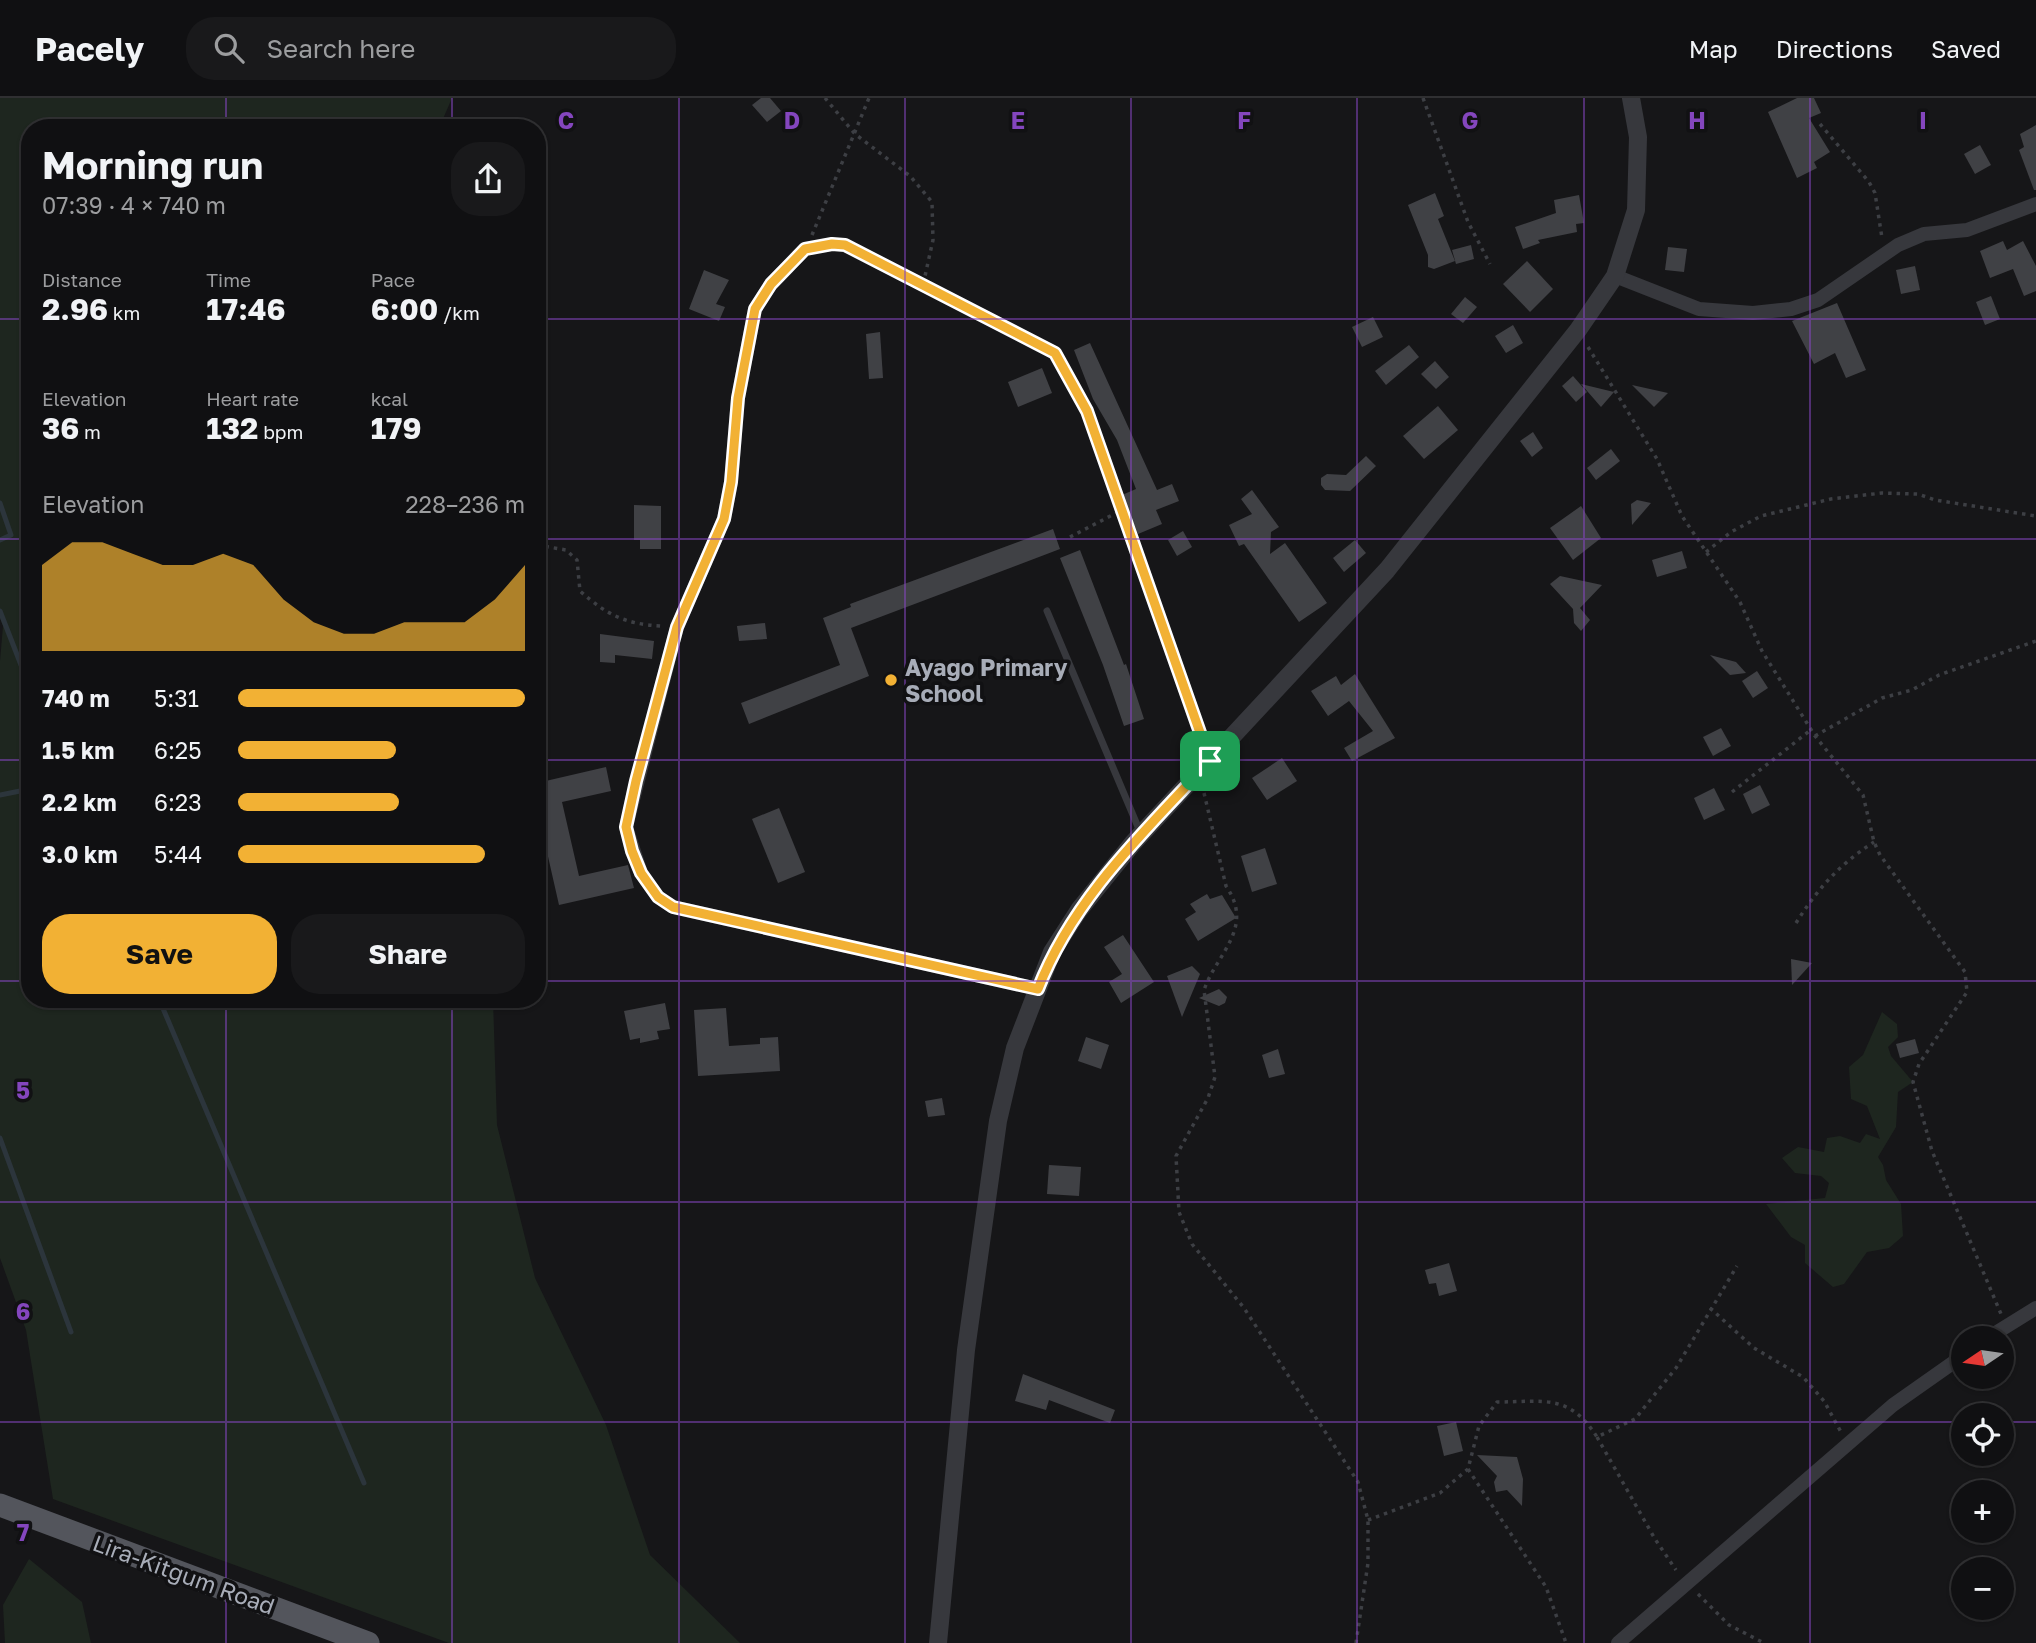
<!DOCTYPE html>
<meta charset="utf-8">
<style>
body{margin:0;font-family:"Golos Text",sans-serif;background:#19191b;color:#f1f3f6;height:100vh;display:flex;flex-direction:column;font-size:26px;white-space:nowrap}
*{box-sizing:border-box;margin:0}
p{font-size:23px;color:#9c9d9f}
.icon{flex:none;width:38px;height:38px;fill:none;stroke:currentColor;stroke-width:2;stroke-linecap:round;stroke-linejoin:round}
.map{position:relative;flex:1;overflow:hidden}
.panel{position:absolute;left:21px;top:21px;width:525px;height:889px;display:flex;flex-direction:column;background:#101012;border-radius:28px;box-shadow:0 2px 5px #0004,0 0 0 2px #303032}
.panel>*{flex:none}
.needle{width:46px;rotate:257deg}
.fabs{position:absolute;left:1951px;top:1228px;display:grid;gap:14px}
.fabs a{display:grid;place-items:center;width:63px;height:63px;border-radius:50%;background:#101012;box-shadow:0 2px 5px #0004,0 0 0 2px #303032;font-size:35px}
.pin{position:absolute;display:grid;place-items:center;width:60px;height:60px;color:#fff;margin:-30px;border-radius:14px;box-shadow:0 4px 10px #0006}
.round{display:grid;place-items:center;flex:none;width:74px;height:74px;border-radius:28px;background:#19191b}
.headline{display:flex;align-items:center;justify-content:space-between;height:119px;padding:0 21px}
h1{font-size:38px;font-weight:700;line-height:52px}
.stats{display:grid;grid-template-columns:repeat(3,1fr);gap:10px;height:119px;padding:7px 21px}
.stats div{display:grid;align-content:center}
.stats b{font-size:30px;font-weight:700}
.stats small{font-size:19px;font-weight:400}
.stats p{font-size:19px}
.chart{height:196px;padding:14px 21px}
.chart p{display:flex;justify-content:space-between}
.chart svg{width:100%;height:126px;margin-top:7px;fill:#f2b134;opacity:.7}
.primary-button{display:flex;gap:14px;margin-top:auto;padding:14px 21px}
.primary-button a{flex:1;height:80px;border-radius:28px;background:#f2b134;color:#111;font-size:28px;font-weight:700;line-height:80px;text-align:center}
.primary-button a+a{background:#19191b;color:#f1f3f6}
ul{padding:0 21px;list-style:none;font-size:23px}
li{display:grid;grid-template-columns:112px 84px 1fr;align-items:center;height:52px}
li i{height:18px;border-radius:9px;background:#f2b134}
header{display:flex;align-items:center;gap:42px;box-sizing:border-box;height:98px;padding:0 35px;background:#101012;border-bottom:2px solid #303032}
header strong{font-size:33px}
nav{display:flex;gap:38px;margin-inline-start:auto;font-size:24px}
.search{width:490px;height:63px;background:#19191b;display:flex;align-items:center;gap:18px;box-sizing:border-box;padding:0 24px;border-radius:28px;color:#9c9d9f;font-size:26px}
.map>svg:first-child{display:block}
.green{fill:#1e261f}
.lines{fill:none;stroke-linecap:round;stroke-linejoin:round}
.stream{stroke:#2c353c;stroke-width:5}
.building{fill:#404145}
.path{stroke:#3d3f44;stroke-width:3.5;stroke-dasharray:3.5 5;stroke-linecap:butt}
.service{stroke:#37383d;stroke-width:7}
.minor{stroke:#37383d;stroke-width:14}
.tertiary{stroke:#37383d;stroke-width:18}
.primary{stroke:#53555c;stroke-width:23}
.route-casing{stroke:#fff;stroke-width:14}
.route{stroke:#f2b134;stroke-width:9}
.grid{fill:none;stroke:#8446be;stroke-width:2;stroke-opacity:0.55}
.poi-dot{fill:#f2b134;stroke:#111113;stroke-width:2.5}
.labels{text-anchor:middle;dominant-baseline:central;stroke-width:7;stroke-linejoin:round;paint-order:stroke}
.poi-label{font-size:23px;font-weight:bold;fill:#a8adb8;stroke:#111113;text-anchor:start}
.street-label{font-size:23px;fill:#a8adb8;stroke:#111113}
.grid-label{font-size:23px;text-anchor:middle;font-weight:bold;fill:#8446be;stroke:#111113;stroke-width:7;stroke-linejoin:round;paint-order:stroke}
</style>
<header>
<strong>Pacely</strong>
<div class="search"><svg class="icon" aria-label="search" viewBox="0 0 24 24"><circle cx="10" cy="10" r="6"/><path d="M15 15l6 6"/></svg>Search here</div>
<nav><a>Map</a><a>Directions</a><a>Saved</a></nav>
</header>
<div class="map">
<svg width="2036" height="1545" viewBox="0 0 2036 1545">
<rect width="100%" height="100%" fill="#161618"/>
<g class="green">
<polygon points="0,0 452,0 439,30 30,30 30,901 493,901 497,1027 535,1180 606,1327 650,1457 740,1545 449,1545 53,1401 26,1232 0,1160 0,563 3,528 0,520"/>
<polygon points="1882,914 1897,926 1898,939 1888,949 1891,958 1913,984 1898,994 1896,1029 1878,1059 1883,1067 1886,1082 1901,1106 1903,1138 1889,1150 1867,1154 1844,1186 1833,1189 1805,1165 1805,1147 1791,1139 1766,1106 1825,1100 1829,1085 1821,1078 1795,1075 1782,1060 1798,1049 1824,1054 1827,1040 1840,1038 1860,1045 1866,1036 1880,1041 1867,1008 1851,1001 1849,969 1863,957"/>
<polygon points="29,1461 82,1504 91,1545 5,1545 3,1507"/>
</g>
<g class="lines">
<g class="stream">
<polyline points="0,405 11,437 0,442"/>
<polyline points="0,513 30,590"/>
<polyline points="0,697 30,691"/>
<polyline points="159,901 364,1385"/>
<polyline points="0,1040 71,1234"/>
</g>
</g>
<g class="building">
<polygon points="761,0 770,0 781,13 767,24 752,7"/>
<polygon points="1797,0 1814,0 1821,15 1809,20 1830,54 1814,64 1817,70 1797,80 1768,14"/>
<polygon points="2036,27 2036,92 2034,92 2019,52 2024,49 2020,36"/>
<polygon points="1980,47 1991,67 1975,76 1964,56"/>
<polygon points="1435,95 1444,118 1438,121 1455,163 1434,171 1428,169 1428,157 1408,107"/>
<polygon points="1579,97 1584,125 1576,126 1577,134 1538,142 1540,145 1523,151 1515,129 1556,115 1554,102"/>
<polygon points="2003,143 2007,152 2023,143 2036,168 2036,193 2024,198 2013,171 1990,180 1980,153"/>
<polygon points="1471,147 1474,161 1456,166 1452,152"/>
<polygon points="1668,149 1687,151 1684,174 1665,172"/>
<polygon points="1527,163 1553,191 1530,214 1503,186"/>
<polygon points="1915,168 1920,192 1901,196 1896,172"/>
<polygon points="704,172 729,182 716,206 725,209 719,223 689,211"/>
<polygon points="1991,198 2000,221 1985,227 1976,204"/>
<polygon points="1465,199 1477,209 1463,225 1451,216"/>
<polygon points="1837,205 1866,272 1846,280 1835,255 1814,266 1792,223"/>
<polygon points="1373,219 1383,239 1362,249 1352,229"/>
<polygon points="1513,227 1523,245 1506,255 1495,238"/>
<polygon points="880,234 883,280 869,281 866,236"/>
<polygon points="1090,245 1157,392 1172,386 1179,403 1156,412 1162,426 1138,436 1122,397 1136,391 1117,342 1093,301 1074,252"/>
<polygon points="1409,247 1419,259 1386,287 1375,273"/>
<polygon points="1435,263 1449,279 1436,291 1421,276"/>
<polygon points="1042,270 1052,295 1018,309 1008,284"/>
<polygon points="1573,278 1587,294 1576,304 1562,288"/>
<polygon points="1581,286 1614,294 1601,309"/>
<polygon points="1632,287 1668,295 1654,309"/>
<polygon points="1438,308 1458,332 1424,361 1403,338"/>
<polygon points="1533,334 1543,350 1532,359 1520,343"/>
<polygon points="1611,351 1620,363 1596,382 1587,370"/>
<polygon points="1366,358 1376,368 1350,393 1325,392 1321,387 1321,380 1327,376 1346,377"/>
<polygon points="1252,392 1279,429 1271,434 1270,456 1285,445 1327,505 1299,524 1244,446 1239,448 1229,427 1252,416 1241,401"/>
<polygon points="1637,402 1651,405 1632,427 1631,406"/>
<polygon points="634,407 661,408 661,451 640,451 640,442 634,442"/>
<polygon points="1581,408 1601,440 1573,462 1550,430"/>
<polygon points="1053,431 1060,451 851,530 869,578 749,626 741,605 840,567 823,520 851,509 850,506"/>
<polygon points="1183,433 1192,449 1177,458 1168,442"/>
<polygon points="1355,442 1366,455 1344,474 1333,460"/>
<polygon points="1080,452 1124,567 1126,566 1144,621 1124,628 1103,567 1060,460"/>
<polygon points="1682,453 1687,470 1657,479 1652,462"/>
<polygon points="1560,478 1602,487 1580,510 1590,522 1581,533 1574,525 1573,511 1550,486"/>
<polygon points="765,525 767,541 739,543 737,528"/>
<polygon points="600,536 654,543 652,561 615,557 615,565 600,564"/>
<polygon points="1710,557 1736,564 1746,575 1730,577"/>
<polygon points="1757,573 1768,590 1753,600 1742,583"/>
<polygon points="1355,576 1395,640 1352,663 1344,650 1373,633 1349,603 1328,618 1311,593 1336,578 1341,587"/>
<polygon points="1721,630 1731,648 1713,658 1703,639"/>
<polygon points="1282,660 1297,683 1267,702 1252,680"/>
<polygon points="606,669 611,693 562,704 579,778 628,767 634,790 559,807 537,710 537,685"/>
<polygon points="1760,687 1770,707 1752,716 1743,696"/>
<polygon points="1714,690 1725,712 1704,722 1694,700"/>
<polygon points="779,710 805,774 778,785 752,721"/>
<polygon points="1265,750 1277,786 1252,794 1241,758"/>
<polygon points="1207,796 1210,801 1222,797 1236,820 1198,843 1185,821 1196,814 1190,806"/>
<polygon points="1123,837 1154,884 1121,905 1109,884 1122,876 1104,849"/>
<polygon points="1791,861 1812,865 1792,887"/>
<polygon points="1192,868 1200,876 1182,919 1167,878"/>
<polygon points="1219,891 1227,899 1225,905 1219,908 1199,900"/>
<polygon points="665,905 670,931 657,933 659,941 640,945 640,940 630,942 624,913"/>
<polygon points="726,910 729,948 760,946 760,940 778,939 780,973 698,978 694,912"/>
<polygon points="1086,939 1109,947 1101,971 1078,963"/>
<polygon points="1915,941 1919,955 1900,960 1896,946"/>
<polygon points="1278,951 1285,976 1269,980 1262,957"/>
<polygon points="942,1000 945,1017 928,1019 925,1003"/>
<polygon points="1049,1067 1081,1069 1079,1098 1047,1096"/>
<polygon points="1449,1165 1457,1193 1439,1198 1436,1185 1429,1186 1425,1172"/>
<polygon points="1023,1276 1115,1312 1110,1325 1049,1302 1046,1312 1015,1303"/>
<polygon points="1456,1324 1463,1353 1444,1358 1437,1328"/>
<polygon points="1477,1357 1517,1359 1523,1381 1522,1408 1507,1392 1496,1394 1494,1384 1497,1378"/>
</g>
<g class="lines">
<g class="path">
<polyline points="825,0 855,36 910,78 932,104 933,142 923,187"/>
<polyline points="1423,0 1468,124 1490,166"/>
<polyline points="1820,26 1869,84 1875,95 1882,140"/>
<polyline points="812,137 869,0"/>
<polyline points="821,148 845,147 1055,255 1087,313 1204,644"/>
<polyline points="1588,249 1657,361 1682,418 1740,504 1762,553 1815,638 1863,697 1874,744 1880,757 1965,874 1967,894 1919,966 1913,984 1932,1053 2001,1216"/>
<polyline points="1070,439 1122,412"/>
<path d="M 537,447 L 566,452 L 577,462 L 580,493 C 607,517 625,526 661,528"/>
<polyline points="1706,454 1731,434 1761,418 1831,401 1882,395 1918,396 1935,402 2036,418"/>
<polyline points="1815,638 1882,600 1912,592 1939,577 2036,543"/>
<polyline points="1732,694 1812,631"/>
<path d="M 1204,695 L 1226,788 C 1255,830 1217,855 1204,892 L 1215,979 L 1208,1000 L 1176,1058 L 1179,1114 L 1192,1146 L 1244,1210 L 1358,1384 L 1368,1422 L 1368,1465 L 1356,1545"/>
<path d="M 1796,825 C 1818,790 1840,766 1874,744"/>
<polyline points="1710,1210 1754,1250 1803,1279 1824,1303 1841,1334"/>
<polyline points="1597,1339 1655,1441 1676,1472"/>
<polyline points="1468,1371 1546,1489 1566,1545"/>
<path d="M 1368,1422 L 1440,1395 L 1468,1371 L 1479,1328 L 1497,1304 C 1544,1304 1569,1295 1597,1339 L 1635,1321 L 1676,1270 L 1737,1168"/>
<polyline points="1698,1496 1729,1527 1764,1545"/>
</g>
<polyline class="service" points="1047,513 1141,736"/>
<g class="minor">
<polyline points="805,151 771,186 755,211 738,300 731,384 724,421 677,529 626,729 641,775 658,799 673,809 1038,891"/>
<polyline points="1615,178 1699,211 1753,215 1791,211 1818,202 1898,147 1924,136 1967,132 2036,106"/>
<polyline points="1986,1241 2036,1210"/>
<polyline points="1618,1545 1893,1307 1964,1257"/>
</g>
<polyline class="tertiary" points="938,1545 966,1252 998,1023 1015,950 1052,854 1079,812 1133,745 1387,472 1578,232 1615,178 1636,112 1638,39 1631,0"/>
<polyline class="primary" points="0,1407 368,1545"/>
</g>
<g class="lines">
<g class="route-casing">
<path id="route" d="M 832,146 L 845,147 L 1055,255 L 1087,313 L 1210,663 C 1145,733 1073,800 1038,891 L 673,809 L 658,799 L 641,775 L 632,753 L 626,729 L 636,683 L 677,529 L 724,421 L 731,384 L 738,300 L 755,211 L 771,186 L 805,151 Z"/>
</g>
<use href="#route" class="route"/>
</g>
<path class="grid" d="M 226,0 L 226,30M 452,0 L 452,30M 679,0 L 679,1545M 905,0 L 905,1545M 1131,0 L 1131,1545M 1357,0 L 1357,1545M 1584,0 L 1584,1545M 1810,0 L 1810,1545M 0,221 L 30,221M 537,221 L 2036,221M 0,441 L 30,441M 537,441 L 2036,441M 0,662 L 30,662M 537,662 L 2036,662M 0,883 L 30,883M 537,883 L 2036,883M 226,901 L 226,1545M 452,901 L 452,1545M 0,1104 L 2036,1104M 0,1324 L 1964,1324M 2002,1324 L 2036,1324"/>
<circle class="poi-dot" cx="891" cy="582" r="7"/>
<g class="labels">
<g class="poi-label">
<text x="905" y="569">Ayago Primary<tspan x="905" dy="26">School</tspan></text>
</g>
<g class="street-label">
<text transform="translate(184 1476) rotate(20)">Lira-Kitgum Road</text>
</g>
</g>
<g class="grid-label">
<text x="566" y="31">C</text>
<text x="792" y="31">D</text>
<text x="1018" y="31">E</text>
<text x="1244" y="31">F</text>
<text x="1470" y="31">G</text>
<text x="1697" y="31">H</text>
<text x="1923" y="31">I</text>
<text x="23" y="1001">5</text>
<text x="23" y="1222">6</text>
<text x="23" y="1443">7</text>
</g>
</svg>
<div class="fabs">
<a><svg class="needle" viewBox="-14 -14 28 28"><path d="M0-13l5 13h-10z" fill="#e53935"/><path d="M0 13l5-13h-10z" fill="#9c9d9f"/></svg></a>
<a><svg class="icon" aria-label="locate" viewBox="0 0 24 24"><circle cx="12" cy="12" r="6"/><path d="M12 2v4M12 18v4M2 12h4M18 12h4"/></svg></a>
<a>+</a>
<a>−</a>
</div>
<div class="pin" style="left:1210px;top:663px;background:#1e9e55"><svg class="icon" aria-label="arrive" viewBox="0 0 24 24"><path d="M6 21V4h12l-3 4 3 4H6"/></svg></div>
<section class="panel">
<div class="headline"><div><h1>Morning run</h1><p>07:39 · 4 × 740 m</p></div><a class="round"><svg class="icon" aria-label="share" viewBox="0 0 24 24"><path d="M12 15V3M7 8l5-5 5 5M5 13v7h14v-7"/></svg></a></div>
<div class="stats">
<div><p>Distance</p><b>2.96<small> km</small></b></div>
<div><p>Time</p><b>17:46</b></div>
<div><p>Pace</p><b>6:00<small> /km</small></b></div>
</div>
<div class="stats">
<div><p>Elevation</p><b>36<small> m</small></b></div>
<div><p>Heart rate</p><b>132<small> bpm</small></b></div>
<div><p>kcal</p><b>179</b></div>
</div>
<div class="chart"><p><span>Elevation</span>228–236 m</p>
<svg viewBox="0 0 160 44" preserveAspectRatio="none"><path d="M0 44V14L10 6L20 6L30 10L40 14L50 14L60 10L70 14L80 26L90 34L100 38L110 38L120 34L130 34L140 34L150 26L160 14V44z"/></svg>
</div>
<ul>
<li><b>740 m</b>5:31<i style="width:100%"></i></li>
<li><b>1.5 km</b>6:25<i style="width:55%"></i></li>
<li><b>2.2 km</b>6:23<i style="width:56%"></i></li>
<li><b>3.0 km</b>5:44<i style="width:86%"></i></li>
</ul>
<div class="primary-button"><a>Save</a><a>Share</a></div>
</section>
</div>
